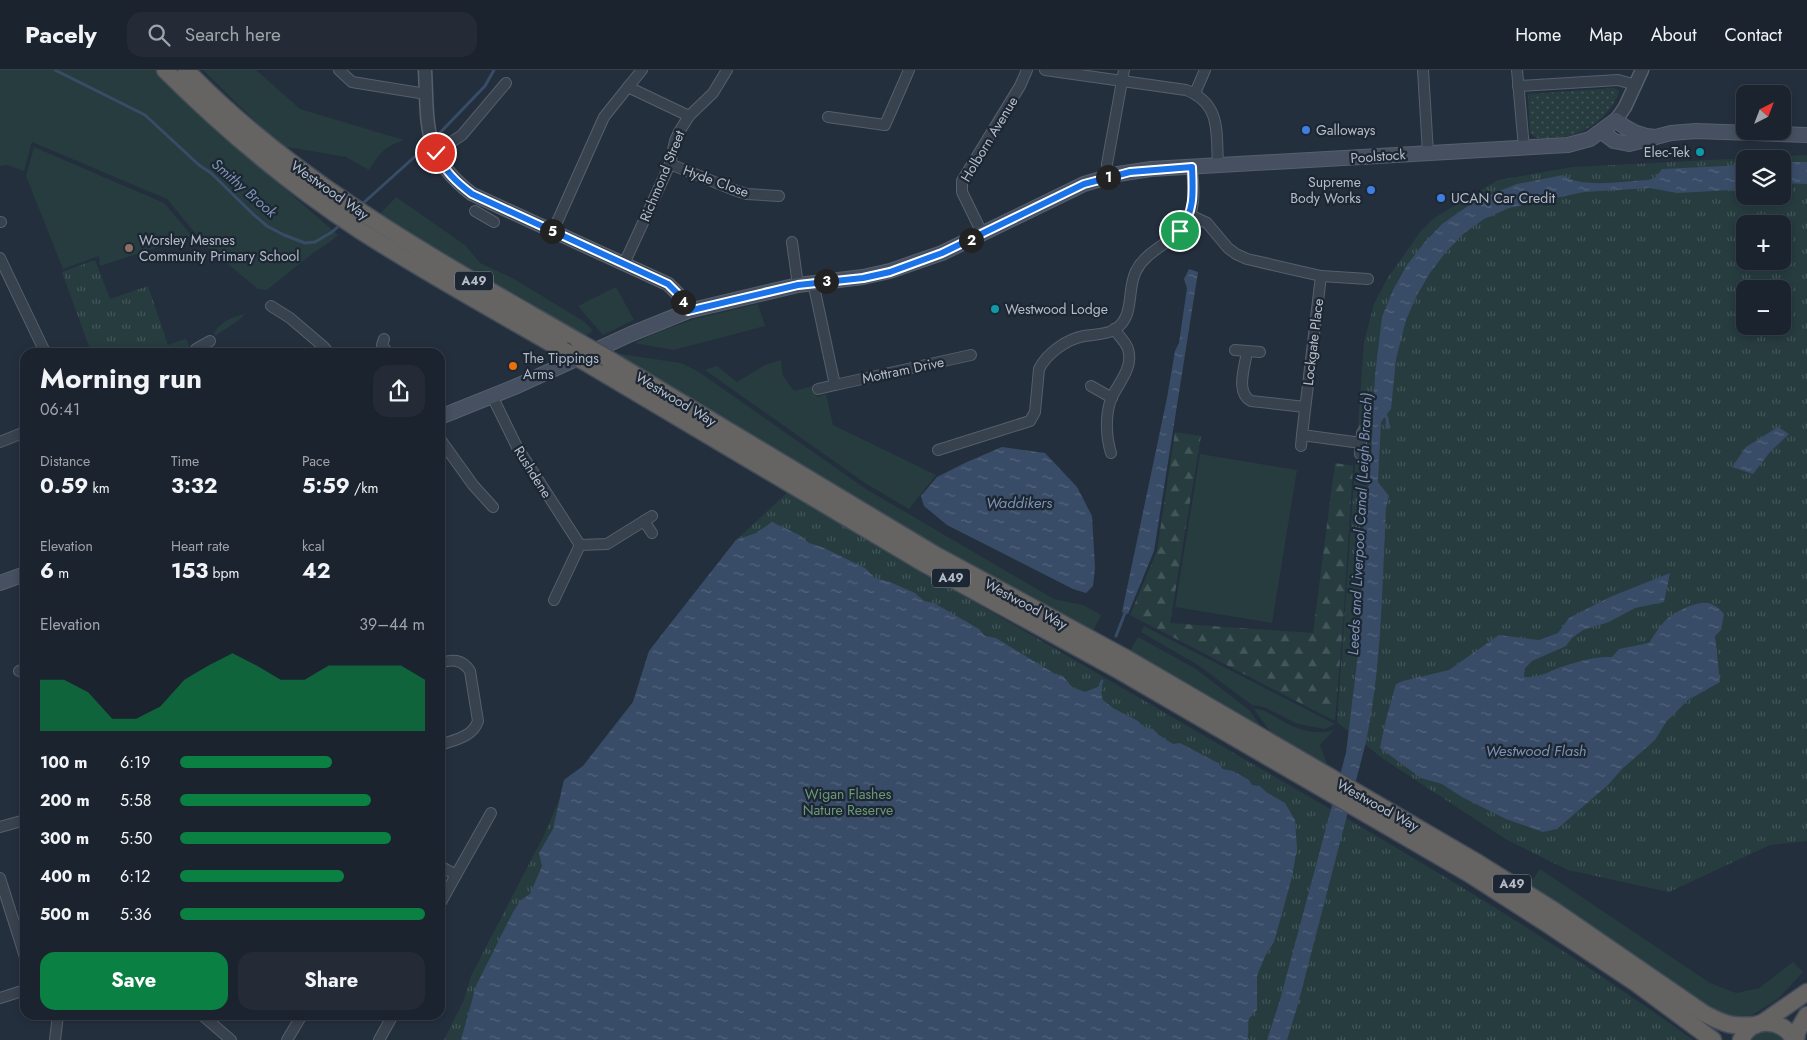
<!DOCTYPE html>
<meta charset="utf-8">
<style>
body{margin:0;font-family:Jost,sans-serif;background:#242b36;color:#f1f3f6;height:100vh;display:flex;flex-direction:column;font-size:19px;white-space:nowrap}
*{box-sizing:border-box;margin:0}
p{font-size:16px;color:#a0a4aa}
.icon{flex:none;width:28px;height:28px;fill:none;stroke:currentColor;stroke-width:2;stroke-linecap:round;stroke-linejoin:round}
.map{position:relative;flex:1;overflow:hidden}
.sheet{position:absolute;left:20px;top:278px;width:425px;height:672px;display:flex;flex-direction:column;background:#1b232e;border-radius:15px;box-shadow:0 2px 8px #0003,0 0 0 1px #39404a}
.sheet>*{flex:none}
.needle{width:32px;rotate:42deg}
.fabs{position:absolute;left:1736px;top:15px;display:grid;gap:10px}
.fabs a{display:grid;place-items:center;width:55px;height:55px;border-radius:10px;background:#1b232e;box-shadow:0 2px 8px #0003,0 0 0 1px #39404a;font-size:25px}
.pin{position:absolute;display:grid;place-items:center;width:42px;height:42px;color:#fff;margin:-21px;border:2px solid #fff;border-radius:50%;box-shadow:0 1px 5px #0007}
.km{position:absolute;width:25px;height:25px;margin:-12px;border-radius:50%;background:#222;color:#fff;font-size:14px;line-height:25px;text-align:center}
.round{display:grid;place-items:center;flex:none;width:52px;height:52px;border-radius:15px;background:#242b36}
.headline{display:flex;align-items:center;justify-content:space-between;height:85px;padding:0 20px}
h1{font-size:28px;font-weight:700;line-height:38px}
.metrics{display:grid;grid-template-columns:repeat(3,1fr);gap:8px;height:85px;padding:5px 20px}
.metrics div{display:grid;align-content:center}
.metrics b{font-size:21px;font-weight:700}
.metrics small{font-size:14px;font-weight:400}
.metrics p{font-size:14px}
.chart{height:140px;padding:10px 20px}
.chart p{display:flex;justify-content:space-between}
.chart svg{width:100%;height:90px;margin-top:5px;fill:#0b8043;opacity:.7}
.action{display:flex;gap:10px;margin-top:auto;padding:10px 20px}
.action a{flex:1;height:58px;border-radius:15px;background:#0b8043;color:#fff;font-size:20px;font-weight:700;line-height:58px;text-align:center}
.action a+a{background:#242b36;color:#f1f3f6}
ul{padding:0 20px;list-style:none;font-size:16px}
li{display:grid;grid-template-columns:80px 60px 1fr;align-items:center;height:38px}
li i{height:12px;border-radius:6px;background:#0b8043}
header{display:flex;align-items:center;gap:30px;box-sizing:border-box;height:70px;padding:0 25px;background:#1b232e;border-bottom:1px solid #39404a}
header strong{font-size:24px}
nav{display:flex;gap:28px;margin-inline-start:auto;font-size:18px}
.search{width:350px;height:45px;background:#242b36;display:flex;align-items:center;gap:12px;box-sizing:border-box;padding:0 18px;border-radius:15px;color:#a0a4aa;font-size:19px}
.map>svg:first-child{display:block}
.grass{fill:#263c3f}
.forest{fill:url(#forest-firs)}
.park{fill:url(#park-tufts);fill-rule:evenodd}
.garden{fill:url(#garden-dots)}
.water{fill:url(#water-ripples)}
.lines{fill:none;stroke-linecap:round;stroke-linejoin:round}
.stream{stroke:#394c67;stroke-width:3}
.minor-casing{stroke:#565f6c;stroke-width:12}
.tertiary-casing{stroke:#565f6c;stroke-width:15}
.secondary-casing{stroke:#565f6c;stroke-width:16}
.trunk-casing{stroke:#434c59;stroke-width:19}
.minor{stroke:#38414e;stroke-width:10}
.tertiary{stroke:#38414e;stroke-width:12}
.secondary{stroke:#465061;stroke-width:14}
.trunk{stroke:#656462;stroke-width:16}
.trunk-bridge-casing{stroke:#434c59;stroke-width:19;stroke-linecap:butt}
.trunk-bridge{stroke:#656462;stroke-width:16}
.route-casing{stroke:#fff;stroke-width:10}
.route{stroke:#1a73e8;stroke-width:6}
.shop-dot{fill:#3f7fe0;stroke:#1d2633;stroke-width:2}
.culture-dot{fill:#0f9aa8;stroke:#1d2633;stroke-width:2}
.education-dot{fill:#8d6e63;stroke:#1d2633;stroke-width:2}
.food-dot{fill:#e8710a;stroke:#1d2633;stroke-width:2}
.labels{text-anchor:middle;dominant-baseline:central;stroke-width:4.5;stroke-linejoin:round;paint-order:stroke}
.shield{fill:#1d2633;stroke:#878f9c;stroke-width:1}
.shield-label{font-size:12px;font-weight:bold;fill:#b4bcc9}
.poi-label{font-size:14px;fill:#b4bcc9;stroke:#1d2633;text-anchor:start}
.street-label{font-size:14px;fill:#b4bcc9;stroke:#1d2633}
.park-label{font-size:14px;fill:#6b9a76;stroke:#1d2633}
.water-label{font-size:15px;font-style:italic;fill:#7c92b1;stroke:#1d2633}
</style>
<header>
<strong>Pacely</strong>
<div class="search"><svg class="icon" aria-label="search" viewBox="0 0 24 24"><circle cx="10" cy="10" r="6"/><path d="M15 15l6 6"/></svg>Search here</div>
<nav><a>Home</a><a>Map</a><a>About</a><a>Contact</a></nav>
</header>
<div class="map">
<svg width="1807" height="970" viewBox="0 0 1807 970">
<defs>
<pattern id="forest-firs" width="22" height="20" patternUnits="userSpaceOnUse" patternTransform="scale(1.25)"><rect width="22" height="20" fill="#263c3f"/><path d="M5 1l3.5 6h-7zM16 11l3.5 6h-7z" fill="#435659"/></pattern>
<pattern id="park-tufts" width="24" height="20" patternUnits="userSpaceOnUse" patternTransform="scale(1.25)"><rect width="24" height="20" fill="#263c3f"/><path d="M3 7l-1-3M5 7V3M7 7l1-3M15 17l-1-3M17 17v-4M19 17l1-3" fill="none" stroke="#435659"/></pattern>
<pattern id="garden-dots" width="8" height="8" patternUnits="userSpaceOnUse" patternTransform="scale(1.25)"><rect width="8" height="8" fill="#263c3f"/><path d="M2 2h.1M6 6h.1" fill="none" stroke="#435659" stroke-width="1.8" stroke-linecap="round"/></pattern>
<pattern id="water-ripples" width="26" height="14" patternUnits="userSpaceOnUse" patternTransform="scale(1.25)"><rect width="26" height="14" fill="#394c67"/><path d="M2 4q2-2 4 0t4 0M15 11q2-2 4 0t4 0" fill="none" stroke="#53647b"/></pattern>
</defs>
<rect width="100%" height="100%" fill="#242f3e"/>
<g class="grass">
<polygon points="0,0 162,0 242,81 338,165 330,172 313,183 267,220 258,219 206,176 167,129 32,72 24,101 7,95 0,96"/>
<path d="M 203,0 L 256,0 L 300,39 L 404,70 C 382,78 382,81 369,100 L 346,87 L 282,76 L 265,61 Z"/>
<polygon points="34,77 164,133 192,166 100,196 99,186 63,199 26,106"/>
<polygon points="396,127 465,175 480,193 514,209 585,252 593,261 582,268 377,147"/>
<polygon points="616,217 634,250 603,265 578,236"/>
<polygon points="758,234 765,256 674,280 634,273 661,261 695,249"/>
<path d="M 245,244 L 239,250 L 215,266 L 214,263 C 222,251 231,247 245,244 Z"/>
<polygon points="620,284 681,293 699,302 866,419 1054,529 1083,535 1101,545 1092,563 937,475 616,287"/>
<polygon points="781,290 783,306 794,321 813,316 817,327 826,324 833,355 936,405 909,439 865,413 705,300 717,296 737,312 765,295"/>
<polygon points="1200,384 1297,400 1272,553 1175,537"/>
<polygon points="1144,556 1335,654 1325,659 1298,654 1264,637 1252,635 1198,595 1141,562"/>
<polygon points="1138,567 1196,599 1249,640 1264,661 1129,583"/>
<path d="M 1254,639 C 1264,639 1270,644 1279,649 C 1295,659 1316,666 1334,660 L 1320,675 L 1327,694 L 1274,667 Z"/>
<polygon points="1540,799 1710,913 1736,923 1759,918 1793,892 1803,902 1778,929 1744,950 1711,941 1529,815"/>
<polygon points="1763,960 1777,961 1787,970 1750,970 1757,962"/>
</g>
<polygon class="forest" points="1175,362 1201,366 1170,553 1313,563 1335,393 1353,396 1343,554 1335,651 1130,545 1157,481"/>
<g class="park">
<path d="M 1807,85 L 1807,771 L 1770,775 L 1669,822 L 1568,800 L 1507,770 L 1382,688 L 1337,652 L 1364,272 L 1374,234 L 1387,209 L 1421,161 L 1434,148 L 1498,110 L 1573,97 ZM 1745,89 L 1782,89 L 1782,126 L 1745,126 ZM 1745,154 L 1782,154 L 1782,191 L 1745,191 ZM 1745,219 L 1782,219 L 1782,256 L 1745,256 Z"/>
<polygon points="95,190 110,229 148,216 168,275 186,269 191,281 187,282 91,282 62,202"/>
<path d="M 787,423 C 944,514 1100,605 1256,696 C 1405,782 1554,869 1693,970 L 444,970 L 464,930 L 471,906 L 543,767 L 560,728 L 564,710 L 583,696 L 633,632 L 649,581 L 736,470 Z"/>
</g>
<path class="garden" d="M 1614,18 L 1619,21 C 1613,42 1593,58 1573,65 C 1562,68 1549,68 1538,68 L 1533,66 L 1530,62 L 1528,24 Z"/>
<g class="water">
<polygon points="1783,92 1807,92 1807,114 1783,113"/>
<path d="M 1745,95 L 1745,116 L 1732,120 L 1677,123 L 1650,118 L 1584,122 L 1509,138 L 1484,149 L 1463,164 L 1445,183 L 1430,203 L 1417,225 L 1406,250 L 1396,289 L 1391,339 L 1381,352 L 1378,412 L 1389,426 L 1386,438 C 1382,516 1382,595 1366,672 L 1298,934 L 1287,970 L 1267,970 L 1280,930 L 1346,683 L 1359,576 L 1364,439 L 1366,424 L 1370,411 L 1375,305 L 1382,247 L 1393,220 L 1407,195 L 1424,173 L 1442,154 L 1471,134 L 1487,126 L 1517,114 L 1563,105 C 1581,119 1625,111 1648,110 L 1655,108 L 1662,99 Z"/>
<polygon points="1189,199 1198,202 1154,481 1128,544 1122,542 1167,328 1175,281 1179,273 1187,218 1184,209"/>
<polygon points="1778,357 1789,364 1770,382 1753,404 1732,397 1746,377"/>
<polygon points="1002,377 1045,383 1077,417 1092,446 1095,498 1093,516 1086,523 1073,519 947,455 924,436 921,426 937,407 967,392"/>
<path d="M 772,452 L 799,465 L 809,473 L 822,477 L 865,498 L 875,508 L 890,512 L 915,523 L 924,531 L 934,533 L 979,559 L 985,566 L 996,568 L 1055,604 L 1063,606 L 1072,617 L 1085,622 L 1100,616 L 1103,630 L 1113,638 L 1138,651 L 1144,657 L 1153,659 L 1160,666 L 1173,674 L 1180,673 L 1218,693 L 1223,699 L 1233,701 L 1249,710 L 1252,715 L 1260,716 L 1266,722 L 1285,733 L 1295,750 L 1297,778 L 1292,807 L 1274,872 L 1265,886 L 1257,906 L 1257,940 C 1243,951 1251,955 1247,970 L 461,970 L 476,916 L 513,842 L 521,830 L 530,824 L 542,796 L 539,783 L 553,759 L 564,710 L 583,696 L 633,632 L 649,581 L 736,470 L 756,463 Z"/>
<path d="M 1670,503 L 1664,532 L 1635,538 L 1609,552 L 1583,560 L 1572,568 L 1566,576 L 1532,591 L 1525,598 L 1524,607 C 1537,608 1547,603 1558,598 C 1576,592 1594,586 1612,587 L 1619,579 L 1649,573 C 1654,565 1659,557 1665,551 C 1674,542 1696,531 1708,533 C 1715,535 1719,538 1724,544 L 1721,560 L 1715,566 L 1720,612 L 1688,630 L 1666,652 L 1655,670 L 1622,699 L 1608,715 L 1557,759 L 1543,762 L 1506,749 L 1462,727 L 1442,714 L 1421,708 L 1380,678 L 1386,649 L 1396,614 L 1403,611 L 1449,600 L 1499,565 L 1539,570 L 1558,563 L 1569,548 L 1610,527 Z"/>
</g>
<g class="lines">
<g class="stream">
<polyline points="55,0 145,45 199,95 211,103 253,144 267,156 284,165 305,173 315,172 332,162 341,154"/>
<polyline points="434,69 485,16 494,0"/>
<polyline points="360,136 430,73"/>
<polyline points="1383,342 1387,348 1388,357"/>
<polyline points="1116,566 1125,543"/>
<polyline points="1100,616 1102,611"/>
</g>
<g class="minor-casing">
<g id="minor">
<polyline points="339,0 352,12 426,24"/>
<path d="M 1045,0 L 1186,20 C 1222,34 1216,63 1218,96"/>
<polyline points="1423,0 1428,83"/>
<polyline points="1517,0 1524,78"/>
<polyline points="1518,16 1618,10 1636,15"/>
<polyline points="628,17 642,0"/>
<polyline points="1195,23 1205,0"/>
<polyline points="828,47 885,55 909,0"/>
<polyline points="435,83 462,65 506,13"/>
<polyline points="670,94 734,120 747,124 779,126"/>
<polyline points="1108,107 1107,94 1124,0"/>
<polyline points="475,141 494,152"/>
<polyline points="1190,145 1207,153 1228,178 1236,184 1247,189 1321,206 1302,365 1361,373"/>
<polyline points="0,152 1,152"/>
<polyline points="553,161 604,47 628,17 689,46"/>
<polyline points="983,165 962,122 962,111 1020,16 1027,0"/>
<polyline points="792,172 798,215"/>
<polyline points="0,188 45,282"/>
<polyline points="624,194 670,94 675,71 679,62 689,46 713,23 727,0"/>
<polyline points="1321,206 1368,209"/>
<polyline points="813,212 835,315 971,285"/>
<polyline points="271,236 290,248 324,277 328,282"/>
<polyline points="384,269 382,275 387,282"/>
<polyline points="196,279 210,271"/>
<polyline points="1235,280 1260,282"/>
<path d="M 1247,281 C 1245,297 1235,322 1251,331 L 1305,337"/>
<polyline points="1091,316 1112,328"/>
<polyline points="818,319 835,315"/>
<polyline points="492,326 517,377 580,475 607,474 652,446"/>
<polyline points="440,369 473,415 493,437"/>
<polyline points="0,372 25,362"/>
<polyline points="1301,376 1302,365"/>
<path d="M 938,380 L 1030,351 L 1035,342 L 1039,299 C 1047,283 1067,269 1084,266 C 1094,264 1105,265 1114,260 C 1136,247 1126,220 1136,201 C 1148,177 1179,172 1189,147 C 1196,131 1193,114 1192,97"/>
<path d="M 1111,383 C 1106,367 1105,346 1111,329 C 1118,313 1134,298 1128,279 C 1126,272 1118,265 1114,259"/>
<polyline points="1360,384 1362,363"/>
<polyline points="644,451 652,463"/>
<polyline points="554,530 580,475"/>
<path d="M 440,593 C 452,589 462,589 470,601 L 478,651 C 473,667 454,670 440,675"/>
<polyline points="19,601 25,599"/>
<polyline points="0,757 25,750"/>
<polyline points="440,796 456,805 491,743"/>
<polyline points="0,808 25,887"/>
<polyline points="440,834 456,805"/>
<polyline points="0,928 25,920"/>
<polyline points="202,945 231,970"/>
<polyline points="55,970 58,945"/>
<polyline points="287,970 302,945"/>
<polyline points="379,970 393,945"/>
</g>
</g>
<g class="tertiary-casing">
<g id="tertiary">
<path d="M 425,0 C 428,57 422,86 472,124 L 668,214 L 680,226 L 688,241"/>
<polyline points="1616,50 1625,37 1642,0"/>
</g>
</g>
<g class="secondary-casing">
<g id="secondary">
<polyline points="1602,62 1614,71 1629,74 1671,63 1696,61 1807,65"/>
<path d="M 440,347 L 517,316 L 631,264 L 688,241 L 798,215 L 863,207 L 890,201 L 942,183 L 1084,114 L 1118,104 L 1151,99 L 1568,75 L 1590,69 L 1616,50 C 1627,60 1639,66 1655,67"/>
<polyline points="0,513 25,504"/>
</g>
</g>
<g class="trunk-casing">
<g id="trunk">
<path d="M 165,0 C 224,59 288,113 358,159 C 424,202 494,240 563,280"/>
<path d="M 186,0 C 298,116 441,192 579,272"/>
<path d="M 607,288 L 934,484 L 1124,587 L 1478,793 L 1555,841 L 1705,944 C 1726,955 1733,957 1756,955"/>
<polyline points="590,295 925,494 1120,601 1468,803 1549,855 1636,913 1713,970"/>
<polyline points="1762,953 1807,922"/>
<path d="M 1741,970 C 1751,946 1784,948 1794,970"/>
<polyline points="1796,970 1797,962 1807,945"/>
</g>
</g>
<use href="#minor" class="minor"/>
<use href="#tertiary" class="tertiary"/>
<use href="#secondary" class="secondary"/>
<use href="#trunk" class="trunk"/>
<g class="trunk-bridge-casing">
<g id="trunk-bridge">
<polyline points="579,272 607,288"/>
<polyline points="563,280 590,295"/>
</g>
</g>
<use href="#trunk-bridge" class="trunk-bridge"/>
</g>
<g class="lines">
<g class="route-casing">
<path id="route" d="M 436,83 C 445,101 456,112 472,124 L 668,214 L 680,226 L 688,241 L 798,215 L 863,208 L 890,202 L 942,183 L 1084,114 L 1130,102 L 1192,97 C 1193,121 1195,141 1180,161"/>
</g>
<use href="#route" class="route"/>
</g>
<g class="shop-dot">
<circle cx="1306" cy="60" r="5"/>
<circle cx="1371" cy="120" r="5"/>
<circle cx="1441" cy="128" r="5"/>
</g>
<g class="culture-dot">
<circle cx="1700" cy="82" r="5"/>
<circle cx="995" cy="239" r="5"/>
</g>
<circle class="education-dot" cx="129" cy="178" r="5"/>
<circle class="food-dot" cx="513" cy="296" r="5"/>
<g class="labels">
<g class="shield">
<rect x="455" y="201.5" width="38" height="19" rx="4"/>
<rect x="932" y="498.5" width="38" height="19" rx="4"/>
<rect x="1493" y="804.5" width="38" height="19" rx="4"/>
</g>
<g class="shield-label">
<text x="474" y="211">A49</text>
<text x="951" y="508">A49</text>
<text x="1512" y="814">A49</text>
</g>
<g class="poi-label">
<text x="1316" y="60">Galloways</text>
<text x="1690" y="82" text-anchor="end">Elec-Tek</text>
<text x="1361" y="112" text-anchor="end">Supreme<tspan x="1361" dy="16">Body Works</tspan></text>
<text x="1451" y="128">UCAN Car Credit</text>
<text x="139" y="170">Worsley Mesnes<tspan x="139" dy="16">Community Primary School</tspan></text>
<text x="1005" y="239">Westwood Lodge</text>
<text x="523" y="288">The Tippings<tspan x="523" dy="16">Arms</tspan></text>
</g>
<g class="street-label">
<text transform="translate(989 69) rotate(-59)">Holborn Avenue</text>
<text transform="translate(1378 86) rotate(-4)">Poolstock</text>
<text transform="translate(662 106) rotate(-68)">Richmond Street</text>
<text transform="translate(716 111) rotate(20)">Hyde Close</text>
<text transform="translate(330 120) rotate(35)">Westwood Way</text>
<text transform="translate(1313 272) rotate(-83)">Lockgate Place</text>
<text transform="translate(903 300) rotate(-12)">Mottram Drive</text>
<text transform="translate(676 329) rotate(31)">Westwood Way</text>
<text transform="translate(533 402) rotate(58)">Rushdene</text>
<text transform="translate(1026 534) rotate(28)">Westwood Way</text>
<text transform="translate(1378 735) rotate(29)">Westwood Way</text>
</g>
<g class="park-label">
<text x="848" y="724">Wigan Flashes<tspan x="848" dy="16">Nature Reserve</tspan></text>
</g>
<g class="water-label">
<text transform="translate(244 118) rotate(41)">Smithy Brook</text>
<text x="1019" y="433">Waddikers</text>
<text transform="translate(1360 454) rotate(-87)">Leeds and Liverpool Canal (Leigh Branch)</text>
<text x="1536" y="681">Westwood Flash</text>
</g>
</g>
</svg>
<div class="fabs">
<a><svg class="needle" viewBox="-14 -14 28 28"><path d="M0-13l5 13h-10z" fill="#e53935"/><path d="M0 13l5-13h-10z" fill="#a0a4aa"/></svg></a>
<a><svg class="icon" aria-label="layers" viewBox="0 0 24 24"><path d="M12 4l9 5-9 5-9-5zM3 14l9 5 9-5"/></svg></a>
<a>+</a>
<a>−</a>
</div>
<div class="pin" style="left:1180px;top:161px;background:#1e9e55"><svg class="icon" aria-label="arrive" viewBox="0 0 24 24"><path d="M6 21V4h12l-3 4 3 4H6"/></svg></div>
<div class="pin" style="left:436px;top:83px;background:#d93025"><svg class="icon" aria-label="check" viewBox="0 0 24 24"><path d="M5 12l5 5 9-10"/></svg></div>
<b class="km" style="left:1108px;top:107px">1</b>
<b class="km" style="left:971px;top:170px">2</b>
<b class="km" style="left:826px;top:211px">3</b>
<b class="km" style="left:683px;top:232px">4</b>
<b class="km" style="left:552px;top:161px">5</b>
<section class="sheet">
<div class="headline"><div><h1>Morning run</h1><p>06:41</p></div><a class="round"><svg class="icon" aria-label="share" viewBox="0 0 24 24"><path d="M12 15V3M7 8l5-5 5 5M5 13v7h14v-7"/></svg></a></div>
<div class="metrics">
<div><p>Distance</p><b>0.59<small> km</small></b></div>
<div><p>Time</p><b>3:32</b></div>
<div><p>Pace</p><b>5:59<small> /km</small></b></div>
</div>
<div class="metrics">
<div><p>Elevation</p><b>6<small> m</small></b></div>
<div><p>Heart rate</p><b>153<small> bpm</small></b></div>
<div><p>kcal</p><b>42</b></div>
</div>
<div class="chart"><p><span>Elevation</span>39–44 m</p>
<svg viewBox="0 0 160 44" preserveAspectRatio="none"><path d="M0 44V19L10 19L20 25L30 38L40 38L50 32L60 19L70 12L80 6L90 12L100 19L110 19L120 12L130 12L140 12L150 12L160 19V44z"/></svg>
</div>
<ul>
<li><b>100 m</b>6:19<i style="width:62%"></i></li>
<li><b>200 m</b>5:58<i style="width:78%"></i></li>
<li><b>300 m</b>5:50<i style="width:86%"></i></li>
<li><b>400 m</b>6:12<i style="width:67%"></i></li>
<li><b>500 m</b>5:36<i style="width:100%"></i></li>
</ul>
<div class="action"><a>Save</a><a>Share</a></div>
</section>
</div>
